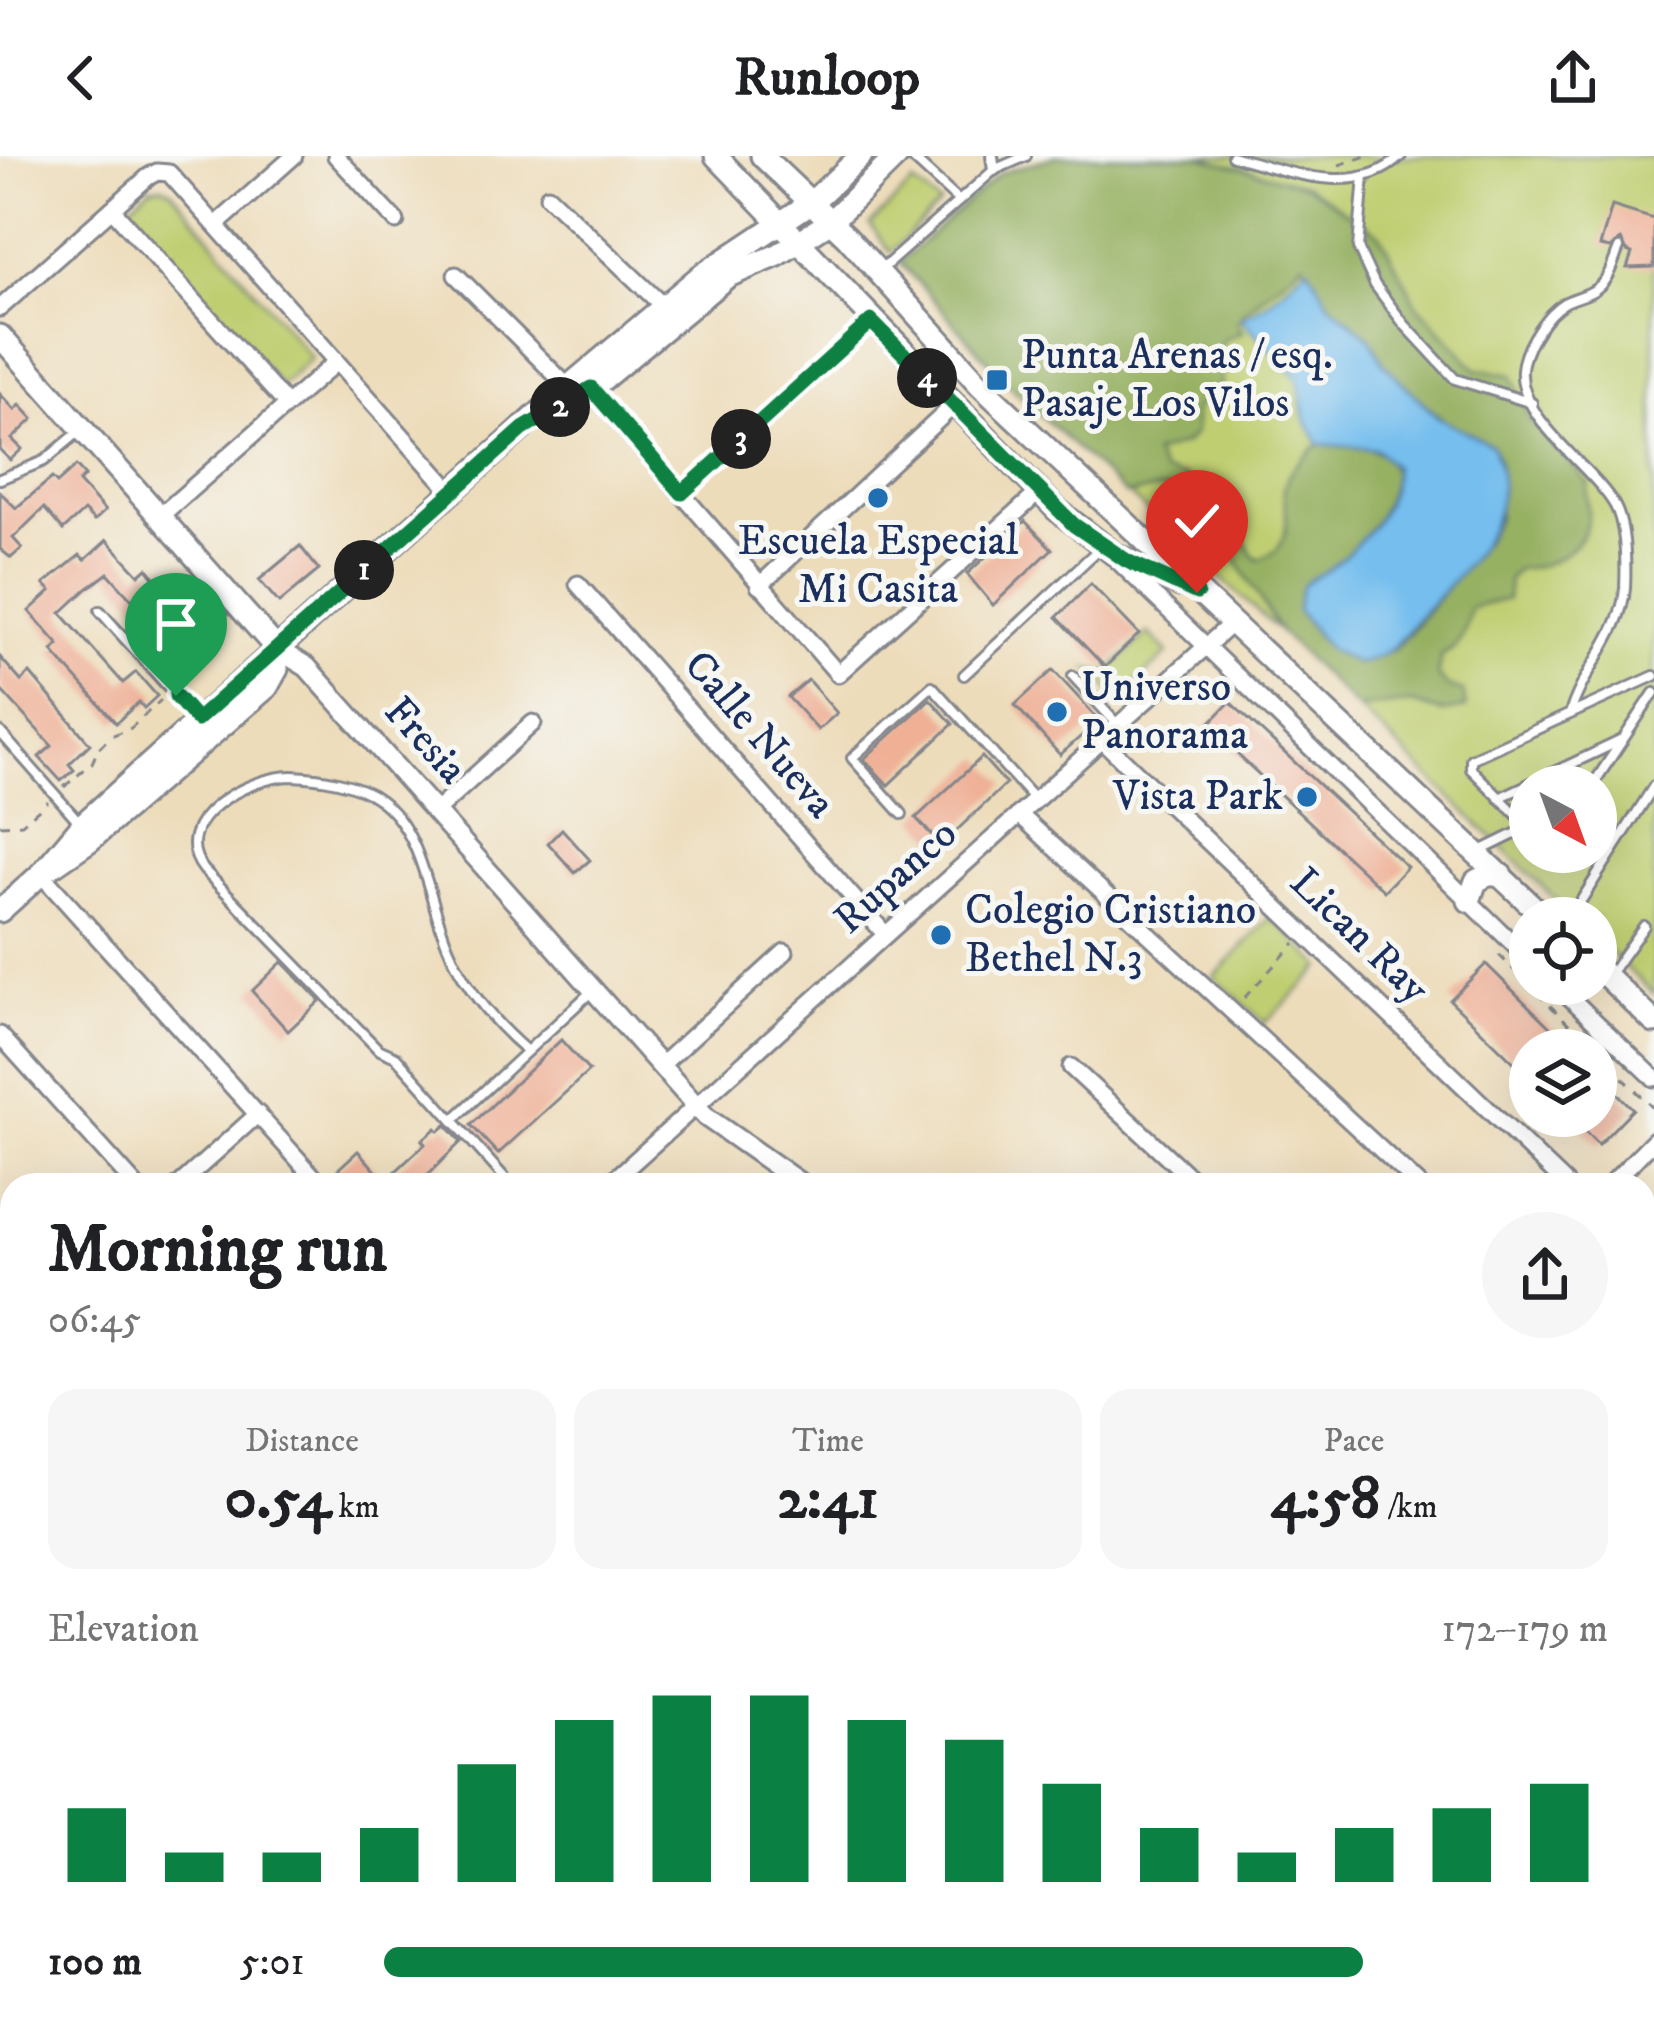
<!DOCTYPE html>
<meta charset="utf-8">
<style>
body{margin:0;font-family:"IM FELL DW Pica",serif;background:#f6f6f6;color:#202124;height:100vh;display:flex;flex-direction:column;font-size:45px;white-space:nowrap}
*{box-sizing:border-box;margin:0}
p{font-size:39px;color:#757577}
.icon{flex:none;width:66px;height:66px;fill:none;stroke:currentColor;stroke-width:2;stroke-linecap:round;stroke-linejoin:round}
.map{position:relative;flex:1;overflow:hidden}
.side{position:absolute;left:0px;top:1017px;width:1656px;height:861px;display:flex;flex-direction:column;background:#fff;border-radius:36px 36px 0 0;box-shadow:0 12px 48px #0002}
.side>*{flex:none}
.needle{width:78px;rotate:139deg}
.tools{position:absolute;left:1509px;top:609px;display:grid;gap:24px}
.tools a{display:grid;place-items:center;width:108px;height:108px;border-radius:50%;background:#fff;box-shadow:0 12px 48px #0002;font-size:60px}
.pin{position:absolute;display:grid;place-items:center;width:102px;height:102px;color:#fff;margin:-123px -51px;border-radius:50% 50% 50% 0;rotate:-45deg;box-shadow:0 0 12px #0007}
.pin .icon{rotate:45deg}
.km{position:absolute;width:60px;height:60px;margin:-30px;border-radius:50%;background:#222;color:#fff;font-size:33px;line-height:60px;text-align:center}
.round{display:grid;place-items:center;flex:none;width:126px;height:126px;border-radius:63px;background:#f6f6f6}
.summary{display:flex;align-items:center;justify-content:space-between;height:204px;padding:0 48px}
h1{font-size:66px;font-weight:700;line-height:90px}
.metrics{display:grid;grid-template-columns:repeat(3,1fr);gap:18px;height:204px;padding:12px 48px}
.metrics div{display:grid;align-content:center;border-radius:30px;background:#f6f6f6;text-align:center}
.metrics b{font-size:60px;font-weight:700}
.metrics small{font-size:33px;font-weight:400}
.metrics p{font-size:33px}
.chart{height:336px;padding:24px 48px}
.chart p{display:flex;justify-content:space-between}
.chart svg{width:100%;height:216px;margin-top:12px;stroke:#0b8043;stroke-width:6}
ul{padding:0 48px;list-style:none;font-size:39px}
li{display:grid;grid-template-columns:192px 144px 1fr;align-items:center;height:90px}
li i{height:30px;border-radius:15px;background:#0b8043}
header{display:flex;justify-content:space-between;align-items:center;height:156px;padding:0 48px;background:#fff;font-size:54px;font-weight:700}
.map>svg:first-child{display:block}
.green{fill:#bfce71;stroke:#6d7e68;stroke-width:3;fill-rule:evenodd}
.forest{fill:#97b163;stroke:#597060;stroke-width:3}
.water{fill:#75beee;stroke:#4876a6;stroke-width:3}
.building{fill:#efb096}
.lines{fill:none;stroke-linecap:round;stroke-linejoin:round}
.service-casing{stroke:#84868c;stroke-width:14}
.pedestrian-casing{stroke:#84868c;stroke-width:16}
.minor-casing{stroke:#84868c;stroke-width:21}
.tertiary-casing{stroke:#84868c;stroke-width:24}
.secondary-casing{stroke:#84868c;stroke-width:27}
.primary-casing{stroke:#84868c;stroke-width:30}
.path{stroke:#84868c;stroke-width:3;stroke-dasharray:9 9;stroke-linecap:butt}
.service{stroke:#fff;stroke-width:8}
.pedestrian{stroke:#fff;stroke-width:10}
.minor{stroke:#fff;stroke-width:15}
.tertiary{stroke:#fff;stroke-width:18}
.secondary{stroke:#fff;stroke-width:21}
.primary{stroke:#fff;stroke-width:24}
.route-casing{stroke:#fff;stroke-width:24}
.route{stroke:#0b8043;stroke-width:15}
.poi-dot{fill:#1f6fb2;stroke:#f6f6f2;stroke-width:4.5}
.labels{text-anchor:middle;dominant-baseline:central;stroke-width:10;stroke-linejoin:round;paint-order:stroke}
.poi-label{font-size:42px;fill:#1b2f5e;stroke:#f6f6f2;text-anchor:start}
.street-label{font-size:42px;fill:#1b2f5e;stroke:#f6f6f2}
</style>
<header><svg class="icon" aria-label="back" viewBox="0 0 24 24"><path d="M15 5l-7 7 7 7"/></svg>Runloop<svg class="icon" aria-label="share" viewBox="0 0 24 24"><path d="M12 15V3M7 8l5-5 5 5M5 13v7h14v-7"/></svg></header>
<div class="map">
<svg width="1654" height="1877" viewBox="0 0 1654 1877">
<rect width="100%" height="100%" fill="#f6f6f2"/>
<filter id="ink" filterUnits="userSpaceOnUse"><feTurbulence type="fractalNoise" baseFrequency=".00833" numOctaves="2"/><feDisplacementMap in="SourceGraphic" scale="24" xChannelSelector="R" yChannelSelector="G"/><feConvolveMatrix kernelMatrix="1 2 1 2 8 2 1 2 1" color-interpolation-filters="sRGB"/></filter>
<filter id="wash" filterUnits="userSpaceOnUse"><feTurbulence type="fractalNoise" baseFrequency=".004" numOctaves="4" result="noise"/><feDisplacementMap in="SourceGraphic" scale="48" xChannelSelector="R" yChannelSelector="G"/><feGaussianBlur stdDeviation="2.7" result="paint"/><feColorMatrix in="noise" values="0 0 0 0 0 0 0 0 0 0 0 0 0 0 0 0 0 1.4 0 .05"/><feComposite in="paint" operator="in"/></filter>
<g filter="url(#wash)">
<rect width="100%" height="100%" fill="#eddcba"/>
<g class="green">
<path d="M 1056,0 L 1654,0 L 1654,838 L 1596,783 L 1596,762 L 1575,762 L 1280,476 L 1015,235 L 900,106 L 1000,17 ZM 1530,630 L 1596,630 L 1596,696 L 1530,696 Z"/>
<polygon points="913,27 940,48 891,96 870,69"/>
<polygon points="162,30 171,34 311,202 281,230 124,55 151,31"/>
<polygon points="1149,477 1168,497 1119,544 1089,513 1106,517"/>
<polygon points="1271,761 1322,811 1265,867 1214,821"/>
</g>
<path class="forest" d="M 1056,0 L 1198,0 L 1306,29 L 1379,77 L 1417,148 L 1476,213 L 1512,219 L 1529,263 L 1589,327 C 1585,339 1587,344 1588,355 C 1589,391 1549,413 1519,412 L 1509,422 L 1507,443 L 1470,452 C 1466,472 1462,491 1442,499 L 1437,519 L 1447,530 L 1463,535 L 1466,552 L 1442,556 L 1412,547 L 1357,552 L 1280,476 L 1229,392 L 1231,380 L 1240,376 L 1253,400 L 1259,404 L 1277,394 C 1306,346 1253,340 1319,288 L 1363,290 L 1386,299 L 1394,318 C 1386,365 1346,407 1304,428 L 1297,454 L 1328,493 L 1358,508 L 1397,492 L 1484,387 L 1498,361 L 1499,305 L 1492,289 L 1448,268 L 1414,238 L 1384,208 L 1369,181 L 1330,148 L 1303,106 L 1245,155 L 1237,167 L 1243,176 L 1223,184 L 1218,202 L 1222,227 L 1195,253 L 1195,277 L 1184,288 L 1154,298 L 1163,316 L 1185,320 L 1196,336 L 1159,333 L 1126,339 L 1015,235 L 900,106 L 1000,17 Z"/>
<path class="water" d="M 1308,110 L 1330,148 L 1369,181 L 1384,208 L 1436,260 L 1492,289 C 1522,357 1471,407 1428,451 C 1397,482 1404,494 1358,508 L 1328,493 L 1297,454 C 1298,446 1299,433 1305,427 C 1311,421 1323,418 1330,412 C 1359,390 1397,350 1393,310 L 1376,293 L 1319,288 L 1305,263 L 1298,222 L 1241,162 L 1268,147 Z"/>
<g id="blocks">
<g class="building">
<polygon points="1612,50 1654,63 1654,111 1627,112 1632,97 1627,95 1621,84 1610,92 1600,90"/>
<polygon points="0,238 15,254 20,249 33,263 12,283 22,293 10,304 0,294"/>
<polygon points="76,310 85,320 79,326 105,355 94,365 84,355 63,374 44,352 13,382 22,392 11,402 0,393 0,336 16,352 52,322 57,327"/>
<polygon points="1025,365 1052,393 993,449 967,418"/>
<polygon points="107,384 139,419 147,412 208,485 186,505 190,509 177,521 155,497 169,485 108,417 87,433 61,457 123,527 136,516 157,540 144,552 139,546 116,567 52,495 59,489 29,455 51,435 44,428 80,399 85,404"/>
<polygon points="300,390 319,414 279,447 259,424"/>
<polygon points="1091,428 1139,478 1105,511 1057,461"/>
<polygon points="0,501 21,525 30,517 90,588 69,608 74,614 61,625 39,601 52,590 0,533"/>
<polygon points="1053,514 1099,564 1060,599 1015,549"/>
<polygon points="808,524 837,557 818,574 788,541"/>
<polygon points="930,543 953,568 888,629 864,603"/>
<polygon points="1230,546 1407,711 1384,735 1207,570"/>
<polygon points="982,601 1006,628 941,689 916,662"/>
<polygon points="562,673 590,704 575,717 548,687"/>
<polygon points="282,806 320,845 288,875 252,835"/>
<polygon points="1486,808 1573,894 1530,894 1530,922 1450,844"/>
<polygon points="561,884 589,915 498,998 471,969"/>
<polygon points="1596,916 1633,953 1598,989 1569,960 1596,960"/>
<polygon points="446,969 461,986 417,1029 344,1029 334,1017 358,995 385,1025 425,988 422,984 436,972 439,975"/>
</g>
</g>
</g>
<g filter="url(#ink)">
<use href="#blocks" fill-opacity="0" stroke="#84868c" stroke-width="3"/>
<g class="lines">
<g class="service-casing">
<g id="service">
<polyline points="910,0 959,45"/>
<path d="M 1232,0 C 1284,14 1356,44 1401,0"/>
<polyline points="1364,20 1358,92 1375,129 1404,168 1455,223 1532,247"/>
<polyline points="882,113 994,14 1026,0"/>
<polyline points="0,323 44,305 80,275"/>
<polyline points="100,455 195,561"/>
<polyline points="964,519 1101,391"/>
<polyline points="1073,520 1117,568"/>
<path d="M 1570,558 C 1582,515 1622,477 1625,432 C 1626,409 1626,371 1615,350 C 1593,310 1511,259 1523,207 C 1528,186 1546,158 1564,147 C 1574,141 1588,140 1597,132 C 1610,122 1613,106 1619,92"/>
<polyline points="0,576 81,668"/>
<polyline points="1592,630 1654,537"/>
<polyline points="1499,642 1622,584"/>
<polyline points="902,658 852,602 932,530 1033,642"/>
<polyline points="1529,671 1471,613 1471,603 1654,520"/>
<polyline points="1478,696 1529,671"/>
<polyline points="1570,762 1654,630"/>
<polyline points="1610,818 1644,770"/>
<polyline points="453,964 592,835"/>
<path d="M 511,1029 L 396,901 L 378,893 L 204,714 C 165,665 250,620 292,620 C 319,621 358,627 380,644 C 424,677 428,745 449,793 C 466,833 494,867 527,895"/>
<polyline points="1644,1119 1654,1129"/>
<polyline points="565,1877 575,1866"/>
</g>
</g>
<g class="pedestrian-casing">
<polyline id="pedestrian" points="992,0 994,14"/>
</g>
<g class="minor-casing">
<g id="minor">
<polyline points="336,0 396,65"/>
<polyline points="548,40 664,151"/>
<polyline points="112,53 287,249"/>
<polyline points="216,69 294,0"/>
<polyline points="456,119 568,231"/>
<polyline points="0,152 148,21 157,16 169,17 452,336"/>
<polyline points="591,233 838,518 1039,336"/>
<polyline points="682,337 871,165"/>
<polyline points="159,361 336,206"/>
<polyline points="1117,404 1530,804"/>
<polyline points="578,428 885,778"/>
<polyline points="759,430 954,249"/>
<polyline points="1102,584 1567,1029"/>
<polyline points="435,656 533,567"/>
<polyline points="1019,658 1419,1029"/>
<polyline points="41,718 321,1029"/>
<polyline points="1556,828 1654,922"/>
<polyline points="0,879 135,1029"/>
<polyline points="660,910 785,796"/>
<polyline points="1071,911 1198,1029"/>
<polyline points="179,1029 258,958"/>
<polyline points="608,1029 1232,467"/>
<polyline points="1610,1029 1654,984"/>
<polyline points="0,1084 12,1098"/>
<polyline points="1644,1232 1654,1242"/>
<polyline points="0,1289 12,1302"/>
<polyline points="1644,1381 1654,1391"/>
<polyline points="0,1484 12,1497"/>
<polyline points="1644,1524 1654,1514"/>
<polyline points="0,1577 12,1566"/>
<polyline points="0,1688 12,1677"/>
<polyline points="1644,1708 1654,1718"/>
<polyline points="1424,1866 1436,1877"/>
<polyline points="395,1877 398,1866"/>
<polyline points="784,1877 794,1866"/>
<polyline points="919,1877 930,1866"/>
<polyline points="1387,1877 1398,1866"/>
</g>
</g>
<g class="tertiary-casing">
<g id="tertiary">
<polyline points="276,492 307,511 706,961 803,1029"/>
<polyline points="1644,1604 1654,1611"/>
<polyline points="0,1738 12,1754"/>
<polyline points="97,1866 105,1877"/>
</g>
</g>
<g class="secondary-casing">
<g id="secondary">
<polyline points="716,0 1056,353 1114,398 1180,429"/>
<polyline points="762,0 847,81 980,229 1545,762"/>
<polyline points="0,180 276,492"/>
<polyline points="559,251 591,233 728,120 778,99 831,65 897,0"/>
<polyline points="41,718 82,669 568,231 699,121 812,46 861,0"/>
<polyline points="1469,745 1476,725 1488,719 1501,719"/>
<polyline points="0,755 41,718 89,685 267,531 277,513 276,492"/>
<polyline points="1596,810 1654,866"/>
</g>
</g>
<g class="primary-casing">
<polyline id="primary" points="0,1869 52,1877"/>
</g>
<g class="path">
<polyline points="1339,9 1366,0"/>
<polyline points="64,631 92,607 98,593 111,580 131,572 161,544"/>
<polyline points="0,669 22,668 48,645"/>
<polyline points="1499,799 1595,894"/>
<polyline points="1244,842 1295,787"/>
<polyline points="1597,896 1654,953"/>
<polyline points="0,1182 12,1191"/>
<polyline points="0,1841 12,1842"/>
<polyline points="198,1866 261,1877"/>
</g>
<use href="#service" class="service"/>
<use href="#pedestrian" class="pedestrian"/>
<use href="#minor" class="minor"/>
<use href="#tertiary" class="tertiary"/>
<use href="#secondary" class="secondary"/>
<use href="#primary" class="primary"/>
</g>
</g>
<g class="lines" filter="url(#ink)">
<g class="route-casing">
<polyline id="route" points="176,540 197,564 523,273 591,232 682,337 871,165 1074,369 1127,405 1197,437"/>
</g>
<use href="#route" class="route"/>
</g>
<g class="poi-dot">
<rect x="985" y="212" width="24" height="24" rx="6"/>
<circle cx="878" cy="342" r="12"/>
<circle cx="1057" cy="556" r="12"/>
<circle cx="1307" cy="641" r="12"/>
<circle cx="941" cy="779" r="12"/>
</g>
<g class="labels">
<g class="poi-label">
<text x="1021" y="200">Punta Arenas / esq.<tspan x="1021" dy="48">Pasaje Los Vilos</tspan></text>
<text x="878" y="386" text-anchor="middle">Escuela Especial<tspan x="878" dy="48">Mi Casita</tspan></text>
<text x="1081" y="532">Universo<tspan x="1081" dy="48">Panorama</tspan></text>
<text x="1283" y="641" text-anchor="end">Vista Park</text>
<text x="965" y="755">Colegio Cristiano<tspan x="965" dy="48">Bethel N.3</tspan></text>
</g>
<g class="street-label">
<text transform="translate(759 579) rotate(49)">Calle Nueva</text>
<text transform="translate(425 585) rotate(48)">Fresia</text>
<text transform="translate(896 721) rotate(-42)">Rupanco</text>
<text transform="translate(1359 780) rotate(44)">Lican Ray</text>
</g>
</g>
</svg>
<div class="tools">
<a><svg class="needle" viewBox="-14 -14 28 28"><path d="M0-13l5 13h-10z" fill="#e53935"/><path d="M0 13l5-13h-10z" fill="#757577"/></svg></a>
<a><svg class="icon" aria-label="locate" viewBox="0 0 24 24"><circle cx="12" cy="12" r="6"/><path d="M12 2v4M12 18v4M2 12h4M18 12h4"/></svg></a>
<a><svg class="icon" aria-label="layers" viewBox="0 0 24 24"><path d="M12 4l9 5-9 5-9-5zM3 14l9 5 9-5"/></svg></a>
</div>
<div class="pin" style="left:176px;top:540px;background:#1e9e55"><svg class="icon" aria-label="arrive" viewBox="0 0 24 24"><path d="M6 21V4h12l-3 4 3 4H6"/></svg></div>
<div class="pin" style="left:1197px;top:437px;background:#d93025"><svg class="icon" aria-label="check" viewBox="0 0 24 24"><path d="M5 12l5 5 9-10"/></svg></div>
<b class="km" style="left:364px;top:414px">1</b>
<b class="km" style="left:560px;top:251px">2</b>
<b class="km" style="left:741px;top:283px">3</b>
<b class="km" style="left:927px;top:222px">4</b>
<section class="side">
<div class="summary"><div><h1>Morning run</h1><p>06:45</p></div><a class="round"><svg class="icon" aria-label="share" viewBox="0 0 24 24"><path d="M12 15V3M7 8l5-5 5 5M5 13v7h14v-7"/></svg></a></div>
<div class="metrics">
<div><p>Distance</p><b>0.54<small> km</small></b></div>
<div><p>Time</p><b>2:41</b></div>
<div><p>Pace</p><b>4:58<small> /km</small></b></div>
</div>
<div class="chart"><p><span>Elevation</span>172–179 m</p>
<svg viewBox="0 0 160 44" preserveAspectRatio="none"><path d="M5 44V29M15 44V38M25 44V38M35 44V33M45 44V20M55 44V11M65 44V6M75 44V6M85 44V11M95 44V15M105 44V24M115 44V33M125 44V38M135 44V33M145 44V29M155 44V24"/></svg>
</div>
<ul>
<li><b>100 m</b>5:01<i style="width:80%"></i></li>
</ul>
</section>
</div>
